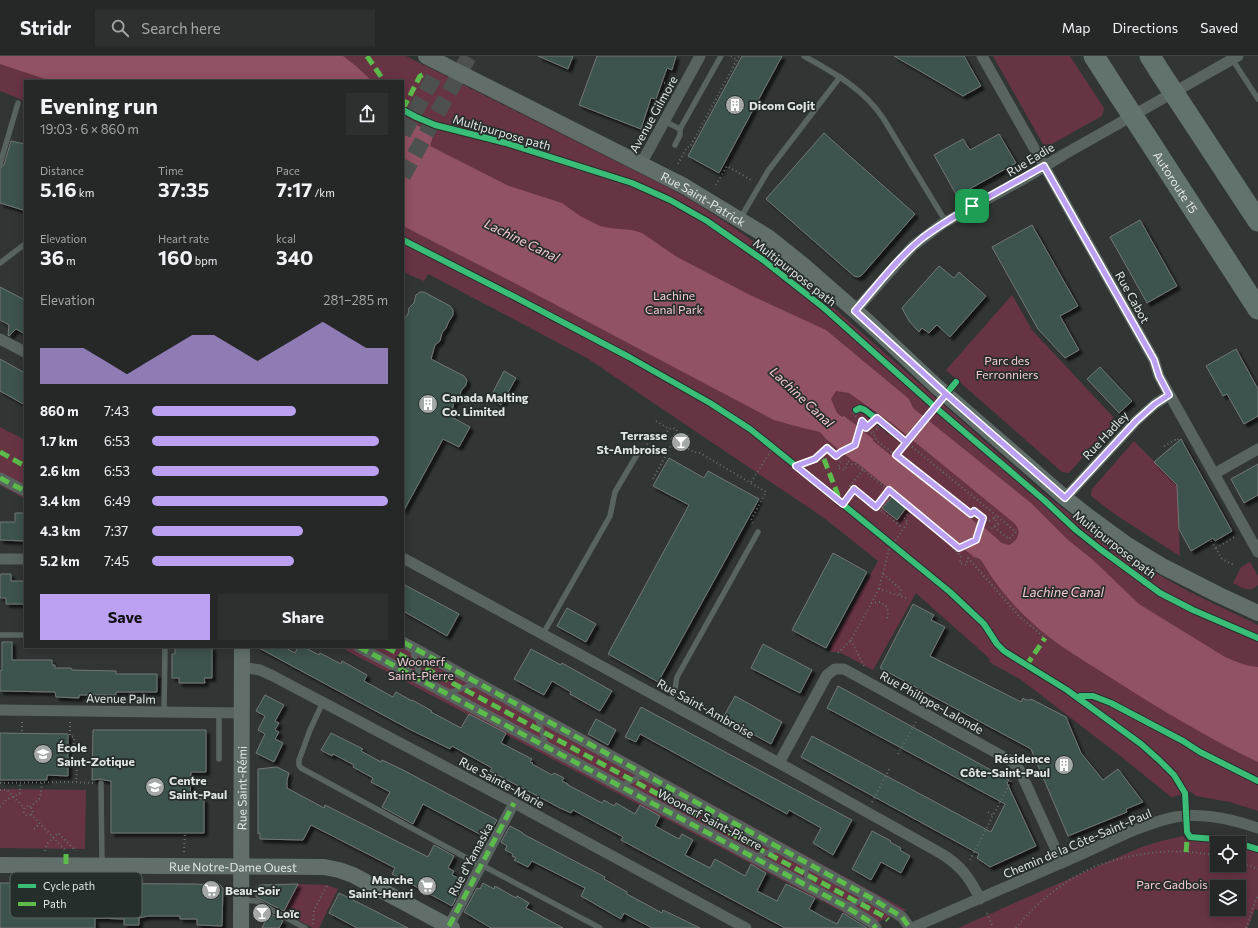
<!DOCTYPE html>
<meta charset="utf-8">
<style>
body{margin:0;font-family:Commissioner,sans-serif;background:#2d302f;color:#f1f3f6;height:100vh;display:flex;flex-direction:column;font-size:15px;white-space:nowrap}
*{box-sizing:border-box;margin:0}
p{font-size:13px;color:#a3a6a7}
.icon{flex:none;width:22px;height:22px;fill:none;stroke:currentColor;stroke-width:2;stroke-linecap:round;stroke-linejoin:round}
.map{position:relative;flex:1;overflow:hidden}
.sheet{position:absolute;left:24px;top:24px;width:380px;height:568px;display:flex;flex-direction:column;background:#252827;border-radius:0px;box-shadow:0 2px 10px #0003,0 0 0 1px #424444}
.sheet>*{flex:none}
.controls{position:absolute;left:1210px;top:780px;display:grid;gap:8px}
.controls a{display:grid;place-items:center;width:36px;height:36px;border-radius:0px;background:#252827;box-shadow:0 2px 10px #0003,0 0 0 1px #424444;font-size:20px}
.pin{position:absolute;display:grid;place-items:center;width:34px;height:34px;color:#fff;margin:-17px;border-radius:8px;box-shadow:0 2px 6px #0006}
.round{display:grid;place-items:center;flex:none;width:42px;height:42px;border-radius:0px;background:#2d302f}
.head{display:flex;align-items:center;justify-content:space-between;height:68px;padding:0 16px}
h1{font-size:22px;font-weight:700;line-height:30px}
.figures{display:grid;grid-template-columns:repeat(3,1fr);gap:6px;height:68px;padding:4px 16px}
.figures div{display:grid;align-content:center}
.figures b{font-size:20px;font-weight:700}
.figures small{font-size:11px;font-weight:400}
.figures p{font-size:11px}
.chart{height:112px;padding:8px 16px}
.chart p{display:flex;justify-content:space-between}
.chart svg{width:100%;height:72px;margin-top:4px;fill:#bca0f2;opacity:.7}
.cta{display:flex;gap:8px;margin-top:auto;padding:8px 16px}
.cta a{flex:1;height:46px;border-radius:0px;background:#bca0f2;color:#111;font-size:16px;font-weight:700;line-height:46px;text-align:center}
.cta a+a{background:#2d302f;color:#f1f3f6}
ul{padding:0 16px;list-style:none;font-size:13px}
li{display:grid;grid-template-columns:64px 48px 1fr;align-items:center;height:30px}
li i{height:10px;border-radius:5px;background:#bca0f2}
header{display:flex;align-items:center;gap:24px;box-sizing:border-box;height:56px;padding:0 20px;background:#252827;border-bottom:1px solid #424444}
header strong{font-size:19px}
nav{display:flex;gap:22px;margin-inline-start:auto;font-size:14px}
.search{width:280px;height:36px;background:#2d302f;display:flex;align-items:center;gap:10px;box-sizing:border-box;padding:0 14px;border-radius:0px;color:#a3a6a7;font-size:15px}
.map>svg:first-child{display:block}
.green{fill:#673444;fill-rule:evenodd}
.water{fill:#915263;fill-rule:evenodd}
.building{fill:#3d534e;stroke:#727775;filter:url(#shadow)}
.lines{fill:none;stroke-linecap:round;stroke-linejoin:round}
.secondary-tunnel{stroke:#4c514f;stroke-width:16;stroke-dasharray:16 8;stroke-linecap:butt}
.path{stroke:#666e6b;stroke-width:2;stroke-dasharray:1 3;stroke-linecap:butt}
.lane{stroke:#596460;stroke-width:5.5}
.street{stroke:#596460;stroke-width:11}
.secondary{stroke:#616e6a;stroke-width:16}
.highway{stroke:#62726d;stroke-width:21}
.highway-bridge{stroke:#62726d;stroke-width:21}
.quiet{stroke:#5cbc4b;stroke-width:5;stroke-dasharray:10 5;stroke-linecap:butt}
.cycleway-casing{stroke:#262e2b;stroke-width:8}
.cycleway{stroke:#3abd76;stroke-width:6}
.route-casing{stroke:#fff;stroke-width:8}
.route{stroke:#bca0f2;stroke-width:5}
.labels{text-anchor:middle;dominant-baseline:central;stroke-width:3.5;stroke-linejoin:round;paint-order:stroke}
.poi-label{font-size:12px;font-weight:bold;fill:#e2e7e6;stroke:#262e2b;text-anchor:start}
.street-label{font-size:12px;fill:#e2e7e6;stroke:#262e2b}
.park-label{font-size:12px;fill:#f4cad4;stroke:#262e2b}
.water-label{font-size:13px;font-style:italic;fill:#f6cbd5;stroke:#262e2b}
.key{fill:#262e2b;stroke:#5e6663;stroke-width:1}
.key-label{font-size:11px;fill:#e2e7e6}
</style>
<header>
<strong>Stridr</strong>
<div class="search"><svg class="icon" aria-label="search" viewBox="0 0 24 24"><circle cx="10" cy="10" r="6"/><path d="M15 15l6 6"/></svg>Search here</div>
<nav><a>Map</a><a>Directions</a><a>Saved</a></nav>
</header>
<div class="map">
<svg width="1258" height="872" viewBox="0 0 1258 872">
<defs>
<filter id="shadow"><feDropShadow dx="3.5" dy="3.5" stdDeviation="1" flood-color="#0009"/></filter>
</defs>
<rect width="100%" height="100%" fill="#313634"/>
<g class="green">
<path d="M 0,0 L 406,0 L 661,128 C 706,151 744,178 784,208 L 1042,436 C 1084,470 1128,502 1175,528 C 1202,543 1230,555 1258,569 L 1258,755 L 1230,746 L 1196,740 L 1191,736 L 1171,741 L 1123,702 L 1020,623 L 989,606 L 990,603 L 916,537 L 873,614 L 839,596 L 830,596 L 832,587 L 878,505 L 824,462 L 587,302 L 428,218 L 424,225 L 403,216 L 403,25 L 25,25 L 25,45 L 0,35 Z"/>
<polygon points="993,0 1070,0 1104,52 1102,60 1050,89 1048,88 1044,90"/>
<polygon points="1012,239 1032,274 1116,364 1069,417 1062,416 946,314"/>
<polygon points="0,371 25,384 25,443 0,429"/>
<polygon points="1134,385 1177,429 1180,500 1116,459 1091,440 1092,433"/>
<path d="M 1250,506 L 1258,520 L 1258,529 C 1250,538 1241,531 1233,527 L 1241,511 Z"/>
<polygon points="403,580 906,854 869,870 340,591 403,591"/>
<polygon points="0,733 86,734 85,793 0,792"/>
<path d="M 1183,780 L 1187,785 L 1218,784 L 1231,787 L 1217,787 L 1217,809 L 1239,809 L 1239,789 L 1258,795 L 1258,854 L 1255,853 L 1248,872 L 958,872 L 1139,792 L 1161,785 ZM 1217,831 L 1239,831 L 1239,853 L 1217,853 Z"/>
<polygon points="298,828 327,829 338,833 319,872 313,872 283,856"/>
</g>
<g class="water">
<polygon points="0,0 343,0 356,10 372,25 51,25 0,8"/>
<path d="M 403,63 L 434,77 L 430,90 L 509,130 L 562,147 L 580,160 L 600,170 L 609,172 L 632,174 L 642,177 L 677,201 L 748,238 L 826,274 L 909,343 L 913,352 L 1031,447 L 1068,484 L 1092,503 L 1139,548 L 1225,601 C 1236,606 1246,610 1258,611 L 1258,706 C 1206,681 1156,651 1108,620 C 1081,603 1052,586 1029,564 C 1016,552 1004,538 993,523 C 988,516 985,509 980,503 L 974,501 L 856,406 L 854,406 L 826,383 L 820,376 L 799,371 L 774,364 L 522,231 L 403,170 ZM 836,335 L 849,337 L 893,368 L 1014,467 C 1022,475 1019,484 1009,489 L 1002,487 L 980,468 L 980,470 L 873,385 L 873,383 L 859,372 L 859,374 L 856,369 L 844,360 L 842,361 L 837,357 L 831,343 Z"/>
</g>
<g class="building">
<polygon points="538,0 573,0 568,13"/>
<polygon points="597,0 676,0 672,14 667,12 656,43 651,42 641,73 579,49"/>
<polygon points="742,0 782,0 719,117 688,100"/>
<polygon points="894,0 964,0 981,30 963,40"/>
<polygon points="824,77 915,158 861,220 857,221 854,220 766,143"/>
<polygon points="999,78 1016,107 957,140 934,99 963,83 970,94"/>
<polygon points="11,85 25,88 25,146 23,154 0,147 0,112 4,109"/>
<polygon points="1140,164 1177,230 1147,247 1110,181"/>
<polygon points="1032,169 1078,250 1060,260 1079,294 1065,302 1038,273 992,191"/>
<polygon points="939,210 954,222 959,216 986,240 950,281 937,269 929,277 922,272 919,276 909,265 902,252"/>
<polygon points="0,231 25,244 25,278 16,273 9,280 8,279 9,269 0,264"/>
<polygon points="420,236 424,236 450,250 453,254 453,259 449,265 446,272 442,277 440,285 435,289 431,303 464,320 467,324 466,329 461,335 459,342 454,346 452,356 454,358 452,361 470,371 459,391 443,383 403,456 403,264 408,258 409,252 414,247 416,239"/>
<polygon points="1236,293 1258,333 1258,360 1244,368 1227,338 1223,340 1206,310"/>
<polygon points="0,303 25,317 25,349 0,335"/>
<polygon points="1100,311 1132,345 1119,357 1087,323"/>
<polygon points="504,315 516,322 501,349 490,342"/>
<polygon points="1181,383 1232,475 1215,485 1213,482 1191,495 1179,473 1177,429 1154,406"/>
<polygon points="669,402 704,422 708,415 759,443 658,626 608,598 689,449 653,430"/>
<polygon points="1258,408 1258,439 1244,447 1231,423"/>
<polygon points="892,441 906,452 897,464 882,452"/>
<polygon points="15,457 25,457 25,485 0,484 0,466 15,466"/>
<polygon points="833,497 867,516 826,592 792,574"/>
<polygon points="1,518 11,518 11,525 25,525 25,548 6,548 6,542 0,542 0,519"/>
<polygon points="403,528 459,558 447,580 403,555"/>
<polygon points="913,548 934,559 931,564 945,571 930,600 1021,646 1023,642 1026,644 1030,644 1031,643 1066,661 1081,697 1103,724 1118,713 1143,746 1126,753 1127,756 1068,780 1031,693 880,612"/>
<polygon points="567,552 596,568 586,586 557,570"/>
<polygon points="2,586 12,586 12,604 52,604 52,609 55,609 55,612 71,612 72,614 116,615 116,618 157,618 157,636 116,636 116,639 79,639 79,642 56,641 55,636 0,635 0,615 2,614"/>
<polygon points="763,588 812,614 800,637 751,612"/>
<polygon points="175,591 212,591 212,622 204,622 205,627 179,627 179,622 172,622 172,598 175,598"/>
<polygon points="257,591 284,591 295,597 298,591 304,591 319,599 320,597 341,608 342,605 367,619 364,625 393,641 396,636 412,645 412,644 432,655 431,656 461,672 469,658 506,677 501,687 532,703 530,706 533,707 532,708 552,719 554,717 564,722 562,725 568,728 568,729 602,747 604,744 614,750 616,747 635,758 640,749 660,760 655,770 679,783 682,778 693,784 685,799 710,812 715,803 745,820 751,808 766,817 757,835 777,845 786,828 815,842 809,853 825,862 837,868 843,857 867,872 785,872 621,784 623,781 573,754 571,757 560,752 490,715 492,712 452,690 450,693 409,673"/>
<polygon points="531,593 561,609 562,607 612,635 600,655 570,638 571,636 552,625 544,639 514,623"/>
<polygon points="838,630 1009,724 1007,727 1036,790 990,811 977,802 979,798 801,701 812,680 991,776 1005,748 827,652"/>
<polygon points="265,639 284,649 275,665 279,667 275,674 279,676 275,683 283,687 274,706 256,697 265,678 258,674 265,660 256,655"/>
<polygon points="735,640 782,666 771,688 723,662"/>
<polygon points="641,651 852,764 833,799 813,787 821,772 789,754 787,758 640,678 636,686 625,681"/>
<polygon points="596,663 616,674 608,689 588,678"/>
<polygon points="93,674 206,674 206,716 191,716 190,742 204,743 204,777 111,777 111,725 104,724 101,723 92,724"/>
<polygon points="0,677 68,678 68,720 47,719 47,724 0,724"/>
<polygon points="331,677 363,693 361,695 381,706 382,704 403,714 497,764 487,782 423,748 413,768 382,751 390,736 371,726 373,722 353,711 354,709 333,698 332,700 321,694"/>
<polygon points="277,711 289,717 287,724 287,732 324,752 325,749 428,801 434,789 454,800 448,812 454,815 452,819 465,825 452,850 392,818 395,812 311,769 303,784 260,783 260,777 258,778 258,713"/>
<polygon points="510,770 523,777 523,778 605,821 604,823 627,836 627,838 662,857 663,854 700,872 652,872 624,857 621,863 581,840 585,832 532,805 528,811 514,804 516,802 512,800 513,798 505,794 507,790 501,786"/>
<polygon points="872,775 891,785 890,786 901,792 900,794 910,800 901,817 881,806 871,824 852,813"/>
<polygon points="0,827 194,828 220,829 223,832 222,870 197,869 197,863 180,863 180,860 148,860 139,862 139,869 124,869 124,863 95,862 95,872 0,872"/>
<polygon points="483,827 494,833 495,830 516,842 517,840 529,847 526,852 563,872 491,872 464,856 477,832 480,833"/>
<polygon points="298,828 284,855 256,841 257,831 260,829"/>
<polygon points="339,837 375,855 408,872 357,872 329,857"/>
<polygon points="262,853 283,865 279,872 262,872 265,866 259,863"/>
</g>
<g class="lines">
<g class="secondary-tunnel">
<polyline points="403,78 445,0"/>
<polyline points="403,120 469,0"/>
</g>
<g class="path">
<polyline points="731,0 737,4"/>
<polyline points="664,27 670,29"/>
<polyline points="678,108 687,91 690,91 739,0"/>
<polyline points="716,129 727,110 753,125"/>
<polyline points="856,354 853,358 862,365"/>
<polyline points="656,365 669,373 673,372 677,374 672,383"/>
<polygon points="862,365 866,369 865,371 875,380 876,384 971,458 974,455 983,462 976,484 959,492 912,453 856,408 852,408 848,405 845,414 838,412 841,404 836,400 841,395 855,389"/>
<polyline points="874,366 877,362"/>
<polyline points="866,372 874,366 879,372 872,377"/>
<polyline points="665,379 669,373"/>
<polyline points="1164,390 1175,384 1176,385 1180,382"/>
<polyline points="645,392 653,378 663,384 665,379 694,396 700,397 766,436 751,464 754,470"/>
<polyline points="896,399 906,386 997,460 994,462"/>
<polyline points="824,403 820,400 827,392 836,400"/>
<polyline points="863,414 850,430 903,472"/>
<polyline points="653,423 674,384"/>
<polyline points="751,426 773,392"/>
<polyline points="884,440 889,444"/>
<polyline points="843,448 854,433"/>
<polyline points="876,451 889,434"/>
<polyline points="983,462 988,466 994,462 998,468 991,473"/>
<polyline points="994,471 1009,483 1016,476 997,460"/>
<polyline points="1211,485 1222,503 1234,509"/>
<polyline points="893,488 908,466 904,463 912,453"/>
<polyline points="954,489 952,492 961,500 960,507 966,509 968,502 1020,561 1045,582"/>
<polyline points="1216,492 1236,480"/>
<polyline points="883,518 901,533 900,539"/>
<polyline points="879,533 889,493"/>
<polyline points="871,547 880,546 887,551 888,559 886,565"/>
<polyline points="851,584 864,610"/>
<polyline points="838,597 851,584 879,533 909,543"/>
<polyline points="22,666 22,678"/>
<polyline points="70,666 70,680 74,681 73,700 77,711 76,726"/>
<polyline points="898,698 916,666"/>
<polyline points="0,727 69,726 93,727"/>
<polyline points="0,734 7,734 24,752"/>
<polyline points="872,746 890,712"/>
<circle cx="28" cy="755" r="4.5"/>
<polyline points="0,751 6,744 20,737 20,727"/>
<polyline points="30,751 40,742 42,727"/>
<polyline points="988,756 993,759"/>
<polyline points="31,758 66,795"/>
<polyline points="34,773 40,768"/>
<polyline points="45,795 47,788 58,777 76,795"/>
<polyline points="184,796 185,777"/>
<polyline points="970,804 1011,725"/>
<polyline points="1239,806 1258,813"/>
<polyline points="987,857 993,872"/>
<path d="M 313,868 C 314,864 313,859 314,855 C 318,845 323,837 328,828"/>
<path d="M 1016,872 C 1036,847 1063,825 1092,812 C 1097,809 1103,808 1109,806 C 1143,795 1182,792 1217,800"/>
<polyline points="1246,872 1256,843 1258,840"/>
</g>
<g class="lane">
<path d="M 804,0 C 834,17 864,33 883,62 L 946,166"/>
<polyline points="1232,3 1258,43"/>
<polyline points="664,65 680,73"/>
<polyline points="675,89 680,79 680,73 721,0"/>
<polyline points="0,108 18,47"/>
<polyline points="740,163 768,115 840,21"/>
<polyline points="0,207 25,188"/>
<polyline points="543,578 610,460 615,436 638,397"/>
<polyline points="0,579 25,579"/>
<polyline points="412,592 421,624"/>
<polyline points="448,637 478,627"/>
<polyline points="323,646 310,674 299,704 299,709 301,712 476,807"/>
<polyline points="669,647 674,638 677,621 758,476"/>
<polyline points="164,656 165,591"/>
<polyline points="537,661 547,691"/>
<polyline points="219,703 219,656"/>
<polyline points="101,727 102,809"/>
<polyline points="621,730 645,718"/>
<polyline points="706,753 712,779"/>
<polyline points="754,801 778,793"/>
<polyline points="803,806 810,831"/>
<polyline points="487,812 600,872"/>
<polyline points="242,844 256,845 305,872"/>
<polyline points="847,850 869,842"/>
</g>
<g class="street">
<polyline points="982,0 1154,304 1159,320 1258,496"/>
<polyline points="641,108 700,0"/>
<polyline points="855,255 913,190 942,168 1029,120 1063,99 1238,0"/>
<polyline points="0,283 25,296"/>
<polyline points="1214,418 1258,393"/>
<polyline points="0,422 25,435"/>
<polyline points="1065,442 1136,365 1155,348 1169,339"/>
<path d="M 403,502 L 779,707 L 942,798 C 961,810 970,822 980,843"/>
<polyline points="0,503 25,503"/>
<polyline points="403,586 871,842 902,861 910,872"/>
<polyline points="359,591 845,850 872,867 876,872"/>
<polyline points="242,611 260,614 273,620 514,747 746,872"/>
<polyline points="0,654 242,657"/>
<polyline points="779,707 827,619 835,613 844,613 1013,706 1020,715 1062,807"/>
<polyline points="449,870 514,747"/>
<path d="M 912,872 C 968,847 1025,823 1082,798 C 1111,785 1142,768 1175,761 C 1203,756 1232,763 1258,772"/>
</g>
<g class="secondary">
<path id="s1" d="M 426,0 L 684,130 L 768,181 L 803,209 L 868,266 L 936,330 L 1065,442 L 1089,461 L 1126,488 L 1164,511 L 1217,538 L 1258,557"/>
<path id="s2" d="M 0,809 L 324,811 L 339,814 L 353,819 L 452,872"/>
<path id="s3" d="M 241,872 L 242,591"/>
</g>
<g class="highway">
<polyline points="1094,0 1119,39"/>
<polyline points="1150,0 1160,16"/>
<polyline points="1187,57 1258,165"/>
<path id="s4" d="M 1146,80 L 1258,253"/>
</g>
<g class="highway-bridge">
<polyline points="1160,16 1187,57"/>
<polyline points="1119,39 1146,80"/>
</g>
<g class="quiet">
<polyline points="367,0 384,25"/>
<polyline points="403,53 420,20 427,17"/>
<polyline points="0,396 25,410"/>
<polyline points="824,403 839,442"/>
<polyline points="0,422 25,435"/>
<polyline points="403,586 871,842 902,861 910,872"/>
<polyline points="359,591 845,850 872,867 876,872"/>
<polyline points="386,591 885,861 888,864"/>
<polyline points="1026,610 1045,582"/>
<polyline points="1186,796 1187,785 1190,781"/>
<polyline points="66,798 66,809"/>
<polyline points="449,870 514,747"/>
</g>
<g class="cycleway-casing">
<g id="cycleway">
<polyline points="403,54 416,61 435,69 506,87 632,127 670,144 707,165 763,204 824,252 935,351 1044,444 1076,474 1100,493 1160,537 1193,554 1258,582"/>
<polyline points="403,184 509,238 629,301 710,347 750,373 796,410 950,536 984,568 997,588 1004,595 1067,634 1141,688 1159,704 1174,719 1185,737 1187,776 1190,781 1227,784 1258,793"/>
<polyline points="856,354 860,352 865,354 906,386 956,326"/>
<polyline points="1078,642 1080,640 1093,640 1111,647 1183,685 1200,696 1258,725"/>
</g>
</g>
<use href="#cycleway" class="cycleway"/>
</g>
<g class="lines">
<g class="route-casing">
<path id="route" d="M 972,150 C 954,161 936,171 920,184 C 896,204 876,231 855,255 L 946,338 L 906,386 L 877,362 L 866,372 L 864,371 L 866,369 L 862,365 L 855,389 L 841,396 L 836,400 L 827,392 L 815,403 L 796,410 L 843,448 L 854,433 L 876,451 L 889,434 L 959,492 L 976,484 L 983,462 L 974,455 L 971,458 L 896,399 L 946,338 L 1065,442 L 1136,365 L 1155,348 L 1169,339 L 1159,320 L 1154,304 L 1044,110 L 972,150"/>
</g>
<use href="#route" class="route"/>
</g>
<defs>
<g id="building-disc" transform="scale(1)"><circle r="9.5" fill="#a4a9a8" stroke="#262e2b"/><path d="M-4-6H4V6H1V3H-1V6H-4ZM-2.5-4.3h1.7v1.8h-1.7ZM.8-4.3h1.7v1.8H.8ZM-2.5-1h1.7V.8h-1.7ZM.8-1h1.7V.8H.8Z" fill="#fff"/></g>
<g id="bar-disc" transform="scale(1)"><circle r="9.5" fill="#a4a9a8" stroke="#262e2b"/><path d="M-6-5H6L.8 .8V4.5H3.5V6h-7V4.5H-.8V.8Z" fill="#fff"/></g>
<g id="school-disc" transform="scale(1)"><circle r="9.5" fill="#a4a9a8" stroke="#262e2b"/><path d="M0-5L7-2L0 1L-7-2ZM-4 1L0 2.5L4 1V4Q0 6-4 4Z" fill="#fff"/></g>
<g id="university-disc" transform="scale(1)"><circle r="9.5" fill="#a4a9a8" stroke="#262e2b"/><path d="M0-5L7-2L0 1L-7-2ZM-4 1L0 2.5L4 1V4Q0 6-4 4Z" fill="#fff"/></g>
<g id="supermarket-disc" transform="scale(1)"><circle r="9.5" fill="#a4a9a8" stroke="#262e2b"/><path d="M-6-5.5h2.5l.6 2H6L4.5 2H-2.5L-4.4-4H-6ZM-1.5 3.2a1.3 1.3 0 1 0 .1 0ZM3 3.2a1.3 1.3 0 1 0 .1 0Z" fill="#fff"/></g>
</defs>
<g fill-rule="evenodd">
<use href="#building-disc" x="735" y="49"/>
<use href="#building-disc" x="428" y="348"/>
<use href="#bar-disc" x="681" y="386"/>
<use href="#school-disc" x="43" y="698"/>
<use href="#building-disc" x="1064" y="709"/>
<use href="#university-disc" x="155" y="731"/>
<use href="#supermarket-disc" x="427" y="830"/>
<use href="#supermarket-disc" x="211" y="834"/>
<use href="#bar-disc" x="262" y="857"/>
</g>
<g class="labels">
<g class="poi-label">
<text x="749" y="49">Dicom GoJit</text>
<text x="442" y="341">Canada Malting<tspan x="442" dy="14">Co. Limited</tspan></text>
<text x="667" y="379" text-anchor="end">Terrasse<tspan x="667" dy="14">St-Ambroise</tspan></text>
<text x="57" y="691">École<tspan x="57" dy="14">Saint-Zotique</tspan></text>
<text x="1050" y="702" text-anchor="end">Résidence<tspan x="1050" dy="14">Côte-Saint-Paul</tspan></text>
<text x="169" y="724">Centre<tspan x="169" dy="14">Saint-Paul</tspan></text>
<text x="413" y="823" text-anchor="end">Marche<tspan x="413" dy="14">Saint-Henri</tspan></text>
<text x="225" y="834">Beau-Soir</text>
<text x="276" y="857">Loïc</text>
</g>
<g class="street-label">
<text transform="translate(653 58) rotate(-61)">Avenue Gilmore</text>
<text transform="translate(502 76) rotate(16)">Multipurpose path</text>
<text transform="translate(1030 103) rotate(-31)">Rue Eadie</text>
<text stroke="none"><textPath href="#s4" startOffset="55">Autoroute 15</textPath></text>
<text stroke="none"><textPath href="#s1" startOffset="312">Rue Saint-Patrick</textPath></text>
<text transform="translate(795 216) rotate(38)">Multipurpose path</text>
<text transform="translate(1133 241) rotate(61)">Rue Cabot</text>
<text transform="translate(1105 379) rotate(-47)">Rue Hadley</text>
<text transform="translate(1115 488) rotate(38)">Multipurpose path</text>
<text transform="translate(121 642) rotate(1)">Avenue Palm</text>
<text transform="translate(932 646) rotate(29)">Rue Philippe-Lalonde</text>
<text transform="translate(706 652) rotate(29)">Rue Saint-Ambroise</text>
<text transform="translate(502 726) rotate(28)">Rue Sainte-Marie</text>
<text stroke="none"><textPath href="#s3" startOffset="140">Rue Saint-Rémi</textPath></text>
<text transform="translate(710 763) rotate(28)">Woonerf Saint-Pierre</text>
<text transform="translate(1077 787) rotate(-23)">Chemin de la Côte-Saint-Paul</text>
<text transform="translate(470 803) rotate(-62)">Rue d'Yamaska</text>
<text stroke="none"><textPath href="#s2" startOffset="233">Rue Notre-Dame Ouest</textPath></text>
</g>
<g class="park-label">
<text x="674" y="239">Lachine<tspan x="674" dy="14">Canal Park</tspan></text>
<text x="1007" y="304">Parc des<tspan x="1007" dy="14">Ferronniers</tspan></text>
<text x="421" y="605">Woonerf<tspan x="421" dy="14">Saint-Pierre</tspan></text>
<text x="1172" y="828">Parc Gadbois</text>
</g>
<g class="water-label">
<text transform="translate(522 184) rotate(26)">Lachine Canal</text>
<text transform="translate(802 341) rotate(43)">Lachine Canal</text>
<text x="1063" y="536">Lachine Canal</text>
</g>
</g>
<rect x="10" y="816" width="132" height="46" rx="6" class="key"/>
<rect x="18" y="828" width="18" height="4" fill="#3abd76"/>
<rect x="18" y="846" width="18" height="4" fill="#5cbc4b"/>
<g class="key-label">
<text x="43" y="834">Cycle path</text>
<text x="43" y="852">Path</text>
</g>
</svg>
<div class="controls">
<a><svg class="icon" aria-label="locate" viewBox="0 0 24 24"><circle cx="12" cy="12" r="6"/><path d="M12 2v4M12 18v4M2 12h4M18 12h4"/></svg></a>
<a><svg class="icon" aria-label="layers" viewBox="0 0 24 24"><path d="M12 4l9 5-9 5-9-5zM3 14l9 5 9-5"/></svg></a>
</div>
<div class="pin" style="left:972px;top:150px;background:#1e9e55"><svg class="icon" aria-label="arrive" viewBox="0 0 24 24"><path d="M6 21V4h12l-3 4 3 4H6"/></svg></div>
<section class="sheet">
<div class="head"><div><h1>Evening run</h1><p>19:03 · 6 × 860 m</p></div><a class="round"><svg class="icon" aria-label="share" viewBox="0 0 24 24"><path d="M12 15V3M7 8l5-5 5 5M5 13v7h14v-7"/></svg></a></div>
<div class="figures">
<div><p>Distance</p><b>5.16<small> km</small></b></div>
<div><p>Time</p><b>37:35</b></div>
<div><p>Pace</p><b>7:17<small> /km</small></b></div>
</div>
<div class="figures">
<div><p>Elevation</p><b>36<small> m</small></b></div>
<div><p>Heart rate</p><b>160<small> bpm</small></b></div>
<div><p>kcal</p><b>340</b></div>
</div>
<div class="chart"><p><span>Elevation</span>281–285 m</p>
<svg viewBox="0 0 160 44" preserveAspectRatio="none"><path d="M0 44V22L10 22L20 22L30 30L40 38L50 30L60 22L70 14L80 14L90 22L100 30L110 22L120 14L130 6L140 14L150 22L160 22V44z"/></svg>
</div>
<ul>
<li><b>860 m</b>7:43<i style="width:61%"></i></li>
<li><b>1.7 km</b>6:53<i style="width:96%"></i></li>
<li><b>2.6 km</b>6:53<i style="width:96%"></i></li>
<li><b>3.4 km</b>6:49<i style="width:100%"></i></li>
<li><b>4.3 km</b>7:37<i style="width:64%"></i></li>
<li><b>5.2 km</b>7:45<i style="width:60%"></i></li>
</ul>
<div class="cta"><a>Save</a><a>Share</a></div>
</section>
</div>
